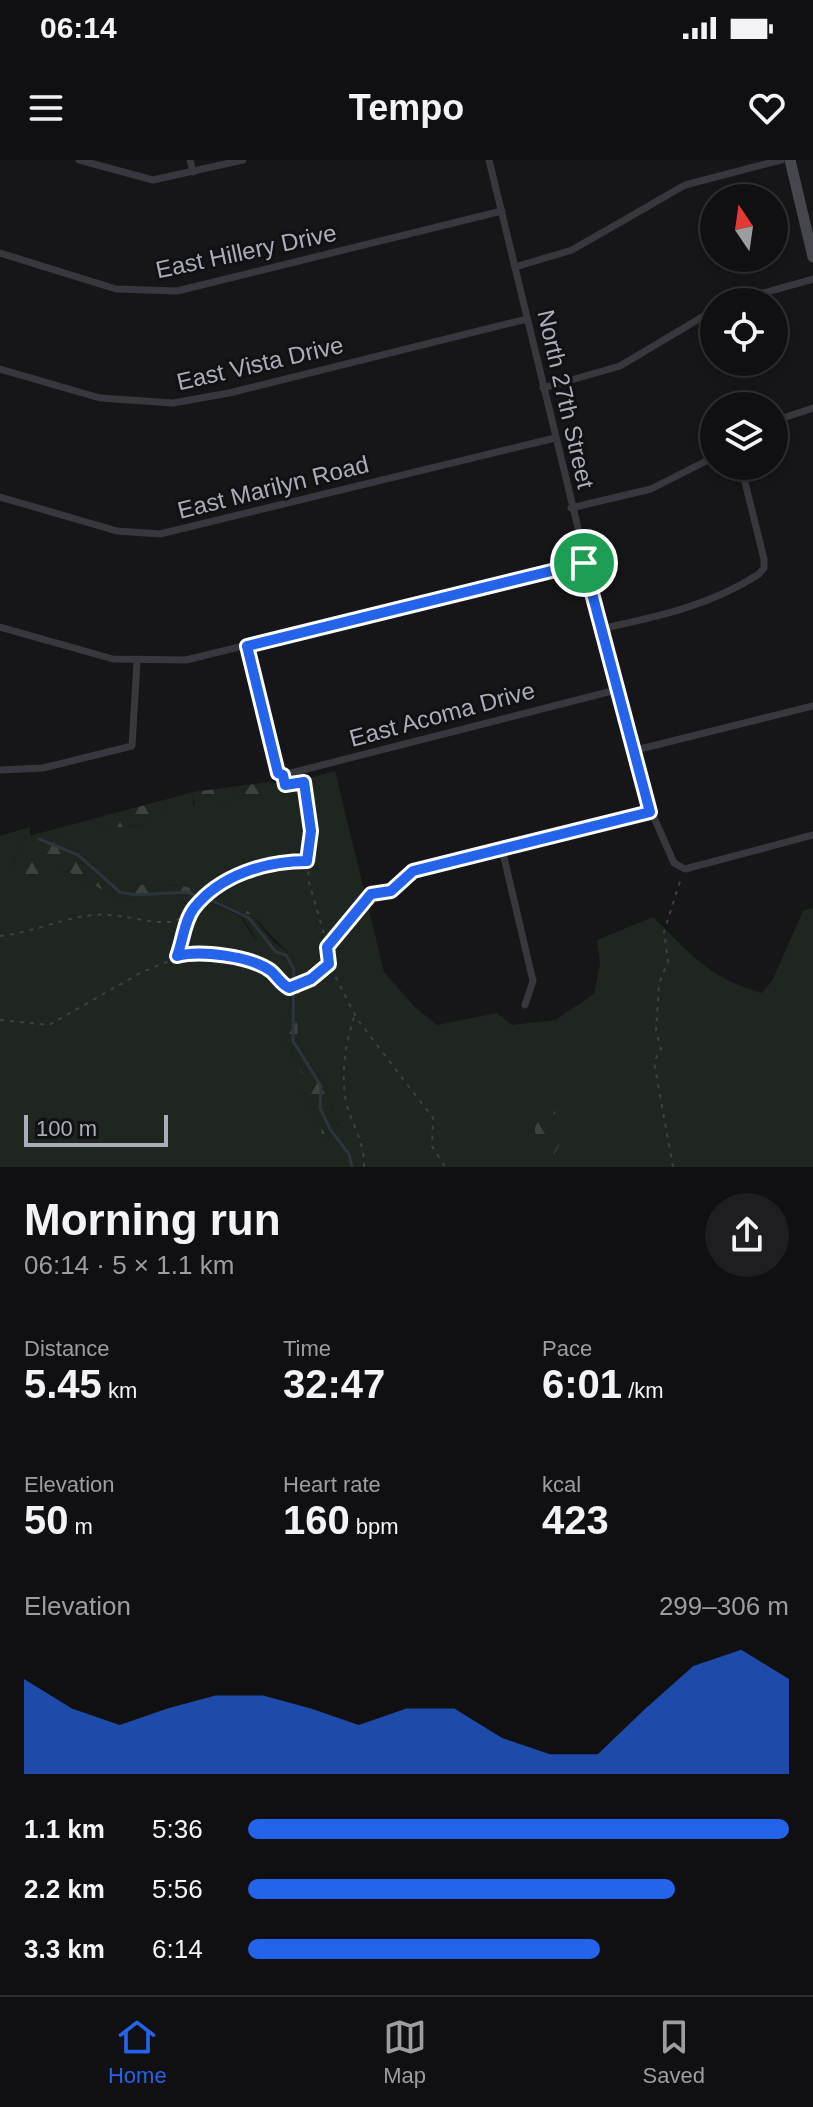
<!DOCTYPE html>
<meta charset="utf-8">
<style>
body{margin:0;font-family:Helvetica,sans-serif;background:#1e1e20;color:#f1f3f6;height:100vh;display:flex;flex-direction:column;font-size:30px;white-space:nowrap}
*{box-sizing:border-box;margin:0}
p{font-size:26px;color:#9c9d9f}
.icon{flex:none;width:44px;height:44px;fill:none;stroke:currentColor;stroke-width:2;stroke-linecap:round;stroke-linejoin:round}
.map{position:relative;height:1007px;overflow:hidden}
.side{display:flex;flex-direction:column;background:#101012;flex:1}
.side>*{flex:none}
.needle{width:52px;rotate:347deg}
.fabs{position:absolute;left:700px;top:24px;display:grid;gap:16px}
.fabs a{display:grid;place-items:center;width:88px;height:88px;border-radius:50%;background:#101012;box-shadow:0 4px 12px #0003,0 0 0 2px #303032;font-size:40px}
.scale{position:absolute;left:24px;bottom:20px;width:144px;box-sizing:border-box;padding-left:8px;border:4px solid #a8adb8;border-top:0;font-size:22px;line-height:28px;white-space:nowrap;color:#a8adb8;-webkit-text-stroke:6px #111113;paint-order:stroke}
.pin{position:absolute;display:grid;place-items:center;width:68px;height:68px;color:#fff;margin:-34px;border:4px solid #fff;border-radius:50%;box-shadow:0 2px 8px #0007}
.round{display:grid;place-items:center;flex:none;width:84px;height:84px;border-radius:42px;background:#1e1e20}
.head{display:flex;align-items:center;justify-content:space-between;height:136px;padding:0 24px}
h1{font-size:44px;font-weight:800;line-height:60px}
.figures{display:grid;grid-template-columns:repeat(3,1fr);gap:12px;height:136px;padding:8px 24px}
.figures div{display:grid;align-content:center}
.figures b{font-size:40px;font-weight:800}
.figures small{font-size:22px;font-weight:400}
.figures p{font-size:22px}
.chart{height:224px;padding:16px 24px}
.chart p{display:flex;justify-content:space-between}
.chart svg{width:100%;height:144px;margin-top:8px;fill:#2563eb;opacity:.7}
ul{padding:0 24px;list-style:none;font-size:26px}
li{display:grid;grid-template-columns:128px 96px 1fr;align-items:center;height:60px}
li i{height:20px;border-radius:10px;background:#2563eb}
.status{display:flex;justify-content:space-between;align-items:center;height:56px;padding:0 40px;background:#101012;direction:ltr}
.status svg{height:22px;fill:currentColor}
header{display:flex;justify-content:space-between;align-items:center;height:104px;padding:0 24px;background:#101012;font-size:36px;font-weight:800}
.menu{display:flex;justify-content:space-around;align-items:center;height:112px;border-top:2px solid #303032;background:#101012;font-size:22px;color:#9c9d9f}
.menu a{display:grid;justify-items:center;gap:4px}
.menu .selected{color:#2563eb}
.map>svg:first-child{display:block}
.grass{fill:#1e261f;fill-rule:evenodd}
.forest{fill:url(#forest-firs)}
.lines{fill:none;stroke-linecap:round;stroke-linejoin:round}
.stream{stroke:#2c353c;stroke-width:3}
.path{stroke:#3d3f44;stroke-width:2;stroke-dasharray:4 6;stroke-linecap:butt}
.street{stroke:#37383d;stroke-width:7}
.secondary{stroke:#45474d;stroke-width:11}
.route-casing{stroke:#fff;stroke-width:16}
.route{stroke:#2563eb;stroke-width:10}
.labels{text-anchor:middle;dominant-baseline:central;stroke-width:6;stroke-linejoin:round;paint-order:stroke}
.street-label{font-size:24px;fill:#a8adb8;stroke:#111113}
</style>
<div class="status"><b>06:14</b><svg viewBox="0 0 49 12"><path d="M0 12V9h3v3zM5 12V6h3v6zM10 12V3h3v9zM15 12V0h3v12zM26 1h20v11H26zM47 4h2v5h-2z"/></svg></div>
<header><svg class="icon" aria-label="menu" viewBox="0 0 24 24"><path d="M4 6h16M4 12h16M4 18h16"/></svg>Tempo<svg class="icon" aria-label="heart" viewBox="0 0 24 24"><path d="M12 20l-8-8c-3-5 5-10 8-4 3-6 11-1 8 4z"/></svg></header>
<div class="map">
<svg width="813" height="1007" viewBox="0 0 813 1007">
<defs>
<pattern id="forest-firs" width="22" height="20" patternUnits="userSpaceOnUse" patternTransform="scale(2)"><rect width="22" height="20" fill="#1e261f"/><path d="M5 1l3.5 6h-7zM16 11l3.5 6h-7z" fill="#3c433d"/></pattern>
</defs>
<rect width="100%" height="100%" fill="#161618"/>
<path class="grass" d="M 335,611 L 384,812 L 414,846 L 437,865 L 497,853 L 512,865 L 555,860 L 594,834 L 600,804 L 597,780 L 653,757 C 692,795 709,818 762,833 L 772,821 L 803,751 L 813,748 L 813,1007 L 0,1007 L 0,676 L 30,667 L 30,676 L 20,678 L 13,708 L 69,712 L 120,739 L 168,740 L 191,745 L 183,726 C 116,722 105,735 58,675 L 40,673 L 92,659 C 112,674 148,668 166,651 L 164,640 L 193,632 L 193,645 L 204,652 L 226,641 L 284,630 L 283,626 L 296,624 L 307,632 L 310,618 ZM 214,736 C 246,737 268,778 293,796 L 297,879 L 329,934 L 332,954 L 339,967 L 322,984 L 321,965 L 302,928 L 302,914 L 286,878 L 290,840 L 282,806 L 278,797 L 254,778 L 240,756 L 209,742 Z"/>
<g class="forest">
<polygon points="269,622 283,625 284,631 226,641 204,653 195,650 193,632"/>
<path d="M 164,640 L 166,651 L 163,657 C 141,666 112,674 92,659 Z"/>
<path d="M 40,673 L 58,675 C 105,735 116,722 183,726 L 190,728 L 194,743 L 120,739 L 69,712 L 48,711 L 20,724 L 13,708 L 20,678 Z"/>
<path d="M 213,736 C 245,737 253,759 272,780 C 277,786 286,791 292,795 L 300,826 L 297,879 L 329,934 L 332,954 L 345,981 L 326,987 L 322,984 L 321,965 L 302,928 L 302,914 L 286,878 L 290,840 L 278,798 C 256,790 254,768 239,755 C 231,748 218,745 208,742 Z"/>
<path d="M 545,947 L 555,950 L 559,986 L 554,994 L 540,988 C 533,973 532,958 545,947 Z"/>
</g>
<g class="lines">
<g class="stream">
<polyline points="39,679 78,695 120,732 135,735 187,732 202,738"/>
<polyline points="208,739 249,758 276,792 286,795 294,809 293,881 321,926 320,948 330,969 349,994 352,1007"/>
</g>
<g class="path">
<polyline points="284,624 304,622 311,671 308,719 329,791 329,804 357,859 433,958 432,986 445,1007"/>
<polyline points="306,631 307,618"/>
<path d="M 0,776 C 32,773 61,758 94,755 C 121,752 150,766 176,761 L 231,716 L 306,701"/>
<polyline points="329,785 371,734 382,732"/>
<polyline points="178,795 194,748"/>
<path d="M 354,857 C 345,886 340,916 347,946 C 353,967 365,983 364,1007"/>
<polyline points="0,860 49,865 142,812 189,793 209,792 252,803 271,811 279,822 289,828 311,819 328,805"/>
<polyline points="673,1007 654,902 661,889 656,871 659,824 668,801 664,772 681,718"/>
</g>
<g class="street">
<polyline points="79,0 153,20 243,0"/>
<polyline points="190,0 193,12"/>
<polyline points="489,0 641,628 674,703 685,709 813,675"/>
<polyline points="0,93 116,129 177,131 502,51"/>
<polyline points="515,107 572,90 685,25 781,0"/>
<polyline points="731,142 813,119"/>
<polyline points="0,209 100,238 173,243 229,233 527,159"/>
<polyline points="543,228 620,206 714,150"/>
<polyline points="774,261 813,248"/>
<polyline points="0,337 117,371 160,374 555,278"/>
<polyline points="571,348 651,329 714,297"/>
<polyline points="0,467 113,499 186,500 584,403"/>
<path d="M 600,469 C 656,457 710,446 759,414 L 764,408 L 764,399 L 741,306"/>
<polyline points="247,486 278,613 283,615 616,530"/>
<polyline points="632,591 813,546"/>
<polyline points="0,610 43,608 132,586 137,502"/>
<polyline points="502,689 533,821 525,845"/>
<polyline points="391,731 413,711 650,652"/>
</g>
<polyline class="secondary" points="790,0 813,97"/>
</g>
<g class="lines">
<g class="route-casing">
<path id="route" d="M 584,403 L 650,652 L 413,711 L 391,731 L 371,734 L 327,787 L 329,804 L 311,819 L 289,828 C 280,823 278,817 271,811 C 251,796 200,790 177,796 C 183,781 184,761 194,748 C 220,715 266,701 307,701 L 311,671 L 304,622 L 285,625 L 283,615 L 278,613 L 247,486 Z"/>
</g>
<use href="#route" class="route"/>
</g>
<g class="labels">
<g class="street-label">
<text transform="translate(246 91) rotate(-12)">East Hillery Drive</text>
<text transform="translate(260 203) rotate(-13)">East Vista Drive</text>
<text transform="translate(566 239) rotate(77)">North 27th Street</text>
<text transform="translate(273 327) rotate(-14)">East Marilyn Road</text>
<text transform="translate(442 554) rotate(-15)">East Acoma Drive</text>
</g>
</g>
</svg>
<div class="fabs">
<a><svg class="needle" viewBox="-14 -14 28 28"><path d="M0-13l5 13h-10z" fill="#e53935"/><path d="M0 13l5-13h-10z" fill="#9c9d9f"/></svg></a>
<a><svg class="icon" aria-label="locate" viewBox="0 0 24 24"><circle cx="12" cy="12" r="6"/><path d="M12 2v4M12 18v4M2 12h4M18 12h4"/></svg></a>
<a><svg class="icon" aria-label="layers" viewBox="0 0 24 24"><path d="M12 4l9 5-9 5-9-5zM3 14l9 5 9-5"/></svg></a>
</div>
<div class="scale">100 m</div>
<div class="pin" style="left:584px;top:403px;background:#1e9e55"><svg class="icon" aria-label="arrive" viewBox="0 0 24 24"><path d="M6 21V4h12l-3 4 3 4H6"/></svg></div>
</div>
<section class="side">
<div class="head"><div><h1>Morning run</h1><p>06:14 · 5 × 1.1 km</p></div><a class="round"><svg class="icon" aria-label="share" viewBox="0 0 24 24"><path d="M12 15V3M7 8l5-5 5 5M5 13v7h14v-7"/></svg></a></div>
<div class="figures">
<div><p>Distance</p><b>5.45<small> km</small></b></div>
<div><p>Time</p><b>32:47</b></div>
<div><p>Pace</p><b>6:01<small> /km</small></b></div>
</div>
<div class="figures">
<div><p>Elevation</p><b>50<small> m</small></b></div>
<div><p>Heart rate</p><b>160<small> bpm</small></b></div>
<div><p>kcal</p><b>423</b></div>
</div>
<div class="chart"><p><span>Elevation</span>299–306 m</p>
<svg viewBox="0 0 160 44" preserveAspectRatio="none"><path d="M0 44V15L10 24L20 29L30 24L40 20L50 20L60 24L70 29L80 24L90 24L100 33L110 38L120 38L130 24L140 11L150 6L160 15V44z"/></svg>
</div>
<ul>
<li><b>1.1 km</b>5:36<i style="width:100%"></i></li>
<li><b>2.2 km</b>5:56<i style="width:79%"></i></li>
<li><b>3.3 km</b>6:14<i style="width:65%"></i></li>
</ul>
</section>
<nav class="menu">
<a class="selected"><svg class="icon" aria-label="home" viewBox="0 0 24 24"><path d="M3 11l9-7 9 7M6 9v11h12V9"/></svg>Home</a>
<a><svg class="icon" aria-label="map" viewBox="0 0 24 24"><path d="M3 6l6-2 6 2 6-2v14l-6 2-6-2-6 2zM9 4v14M15 6v14"/></svg>Map</a>
<a><svg class="icon" aria-label="saved" viewBox="0 0 24 24"><path d="M7 4h10v16l-5-4-5 4z"/></svg>Saved</a>
</nav>
